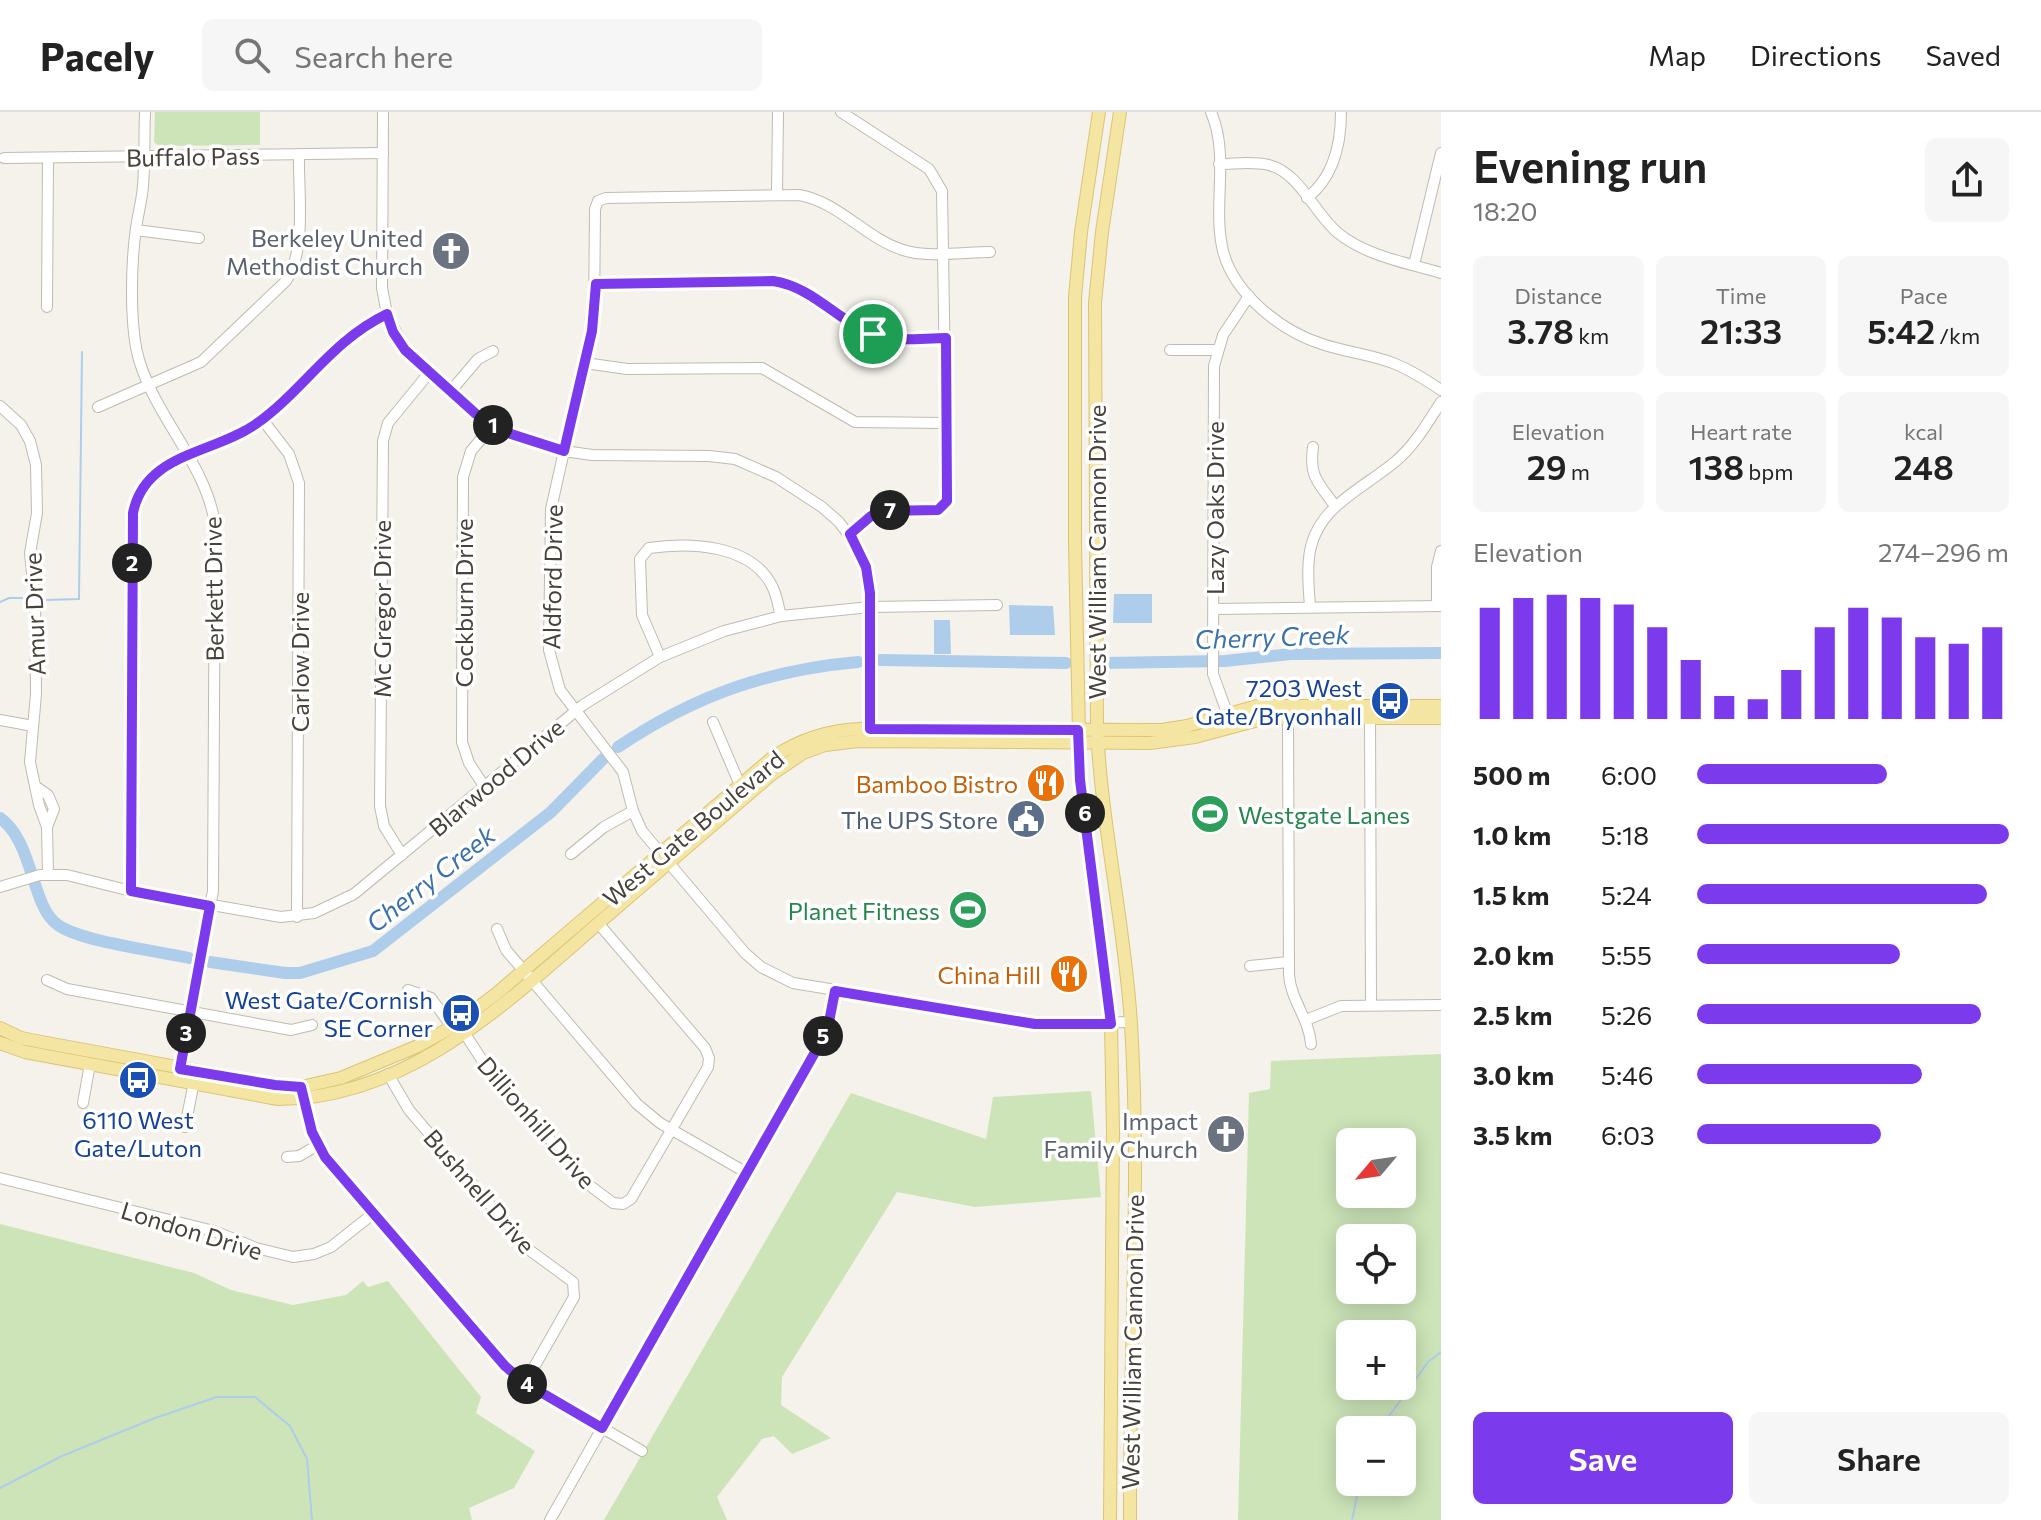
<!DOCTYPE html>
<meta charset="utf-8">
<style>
body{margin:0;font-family:Commissioner,sans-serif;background:#f6f6f6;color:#222;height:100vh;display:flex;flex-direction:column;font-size:30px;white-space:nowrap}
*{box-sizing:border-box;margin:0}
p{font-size:26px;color:#767676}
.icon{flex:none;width:44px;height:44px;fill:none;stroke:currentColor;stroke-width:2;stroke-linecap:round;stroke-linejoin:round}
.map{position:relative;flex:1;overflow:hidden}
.drawer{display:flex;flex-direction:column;background:#fff;width:600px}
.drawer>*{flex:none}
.needle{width:52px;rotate:241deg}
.buttons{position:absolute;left:1336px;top:1016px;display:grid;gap:16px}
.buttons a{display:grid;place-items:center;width:80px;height:80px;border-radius:12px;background:#fff;box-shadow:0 4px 20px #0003;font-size:40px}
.pin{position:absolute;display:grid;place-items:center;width:68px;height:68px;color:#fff;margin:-34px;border:4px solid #fff;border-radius:50%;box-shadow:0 2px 8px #0007}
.km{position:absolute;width:40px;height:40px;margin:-20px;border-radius:50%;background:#222;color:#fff;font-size:22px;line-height:40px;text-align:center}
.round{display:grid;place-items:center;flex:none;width:84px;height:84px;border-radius:12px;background:#f6f6f6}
.summary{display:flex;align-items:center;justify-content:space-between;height:136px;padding:0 32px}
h1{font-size:44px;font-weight:600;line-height:60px}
.figures{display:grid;grid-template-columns:repeat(3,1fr);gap:12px;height:136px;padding:8px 32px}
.figures div{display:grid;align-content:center;border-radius:12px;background:#f6f6f6;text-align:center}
.figures b{font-size:34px;font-weight:600}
.figures small{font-size:22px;font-weight:400}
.figures p{font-size:22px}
.chart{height:224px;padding:16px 32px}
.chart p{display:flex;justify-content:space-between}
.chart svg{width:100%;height:144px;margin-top:8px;stroke:#7c3aed;stroke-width:6}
.primary-button{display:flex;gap:16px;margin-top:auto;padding:16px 32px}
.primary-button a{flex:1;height:92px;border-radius:12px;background:#7c3aed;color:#fff;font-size:32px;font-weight:600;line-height:92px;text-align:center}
.primary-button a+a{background:#f6f6f6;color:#222}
ul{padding:0 32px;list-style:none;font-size:26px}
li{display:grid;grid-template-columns:128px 96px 1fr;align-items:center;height:60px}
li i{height:20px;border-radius:10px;background:#7c3aed}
header{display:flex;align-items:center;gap:48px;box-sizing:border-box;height:112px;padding:0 40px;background:#fff;border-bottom:2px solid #e0e0e0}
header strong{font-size:38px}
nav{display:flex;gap:44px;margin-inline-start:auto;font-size:28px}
.search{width:560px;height:72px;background:#f6f6f6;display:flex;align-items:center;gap:20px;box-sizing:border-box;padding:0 28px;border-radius:12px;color:#767676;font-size:30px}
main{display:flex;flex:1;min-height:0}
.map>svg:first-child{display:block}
.green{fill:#cde4b8;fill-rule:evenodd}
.water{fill:#aecdeb}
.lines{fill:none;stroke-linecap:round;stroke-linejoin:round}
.stream{stroke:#aecdeb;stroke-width:2}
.river{stroke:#aecdeb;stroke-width:12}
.minor-casing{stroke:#bfbbae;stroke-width:12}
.major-casing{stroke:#dac474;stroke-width:14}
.minor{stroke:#fff;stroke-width:10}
.major{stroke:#f5e5a3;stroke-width:12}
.route-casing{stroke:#fff;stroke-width:16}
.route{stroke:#7c3aed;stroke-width:10}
.labels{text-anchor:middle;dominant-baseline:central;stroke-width:7;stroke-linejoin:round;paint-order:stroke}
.street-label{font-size:24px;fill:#48433a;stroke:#fff}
.worship-label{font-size:24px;fill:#5b616d;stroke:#fff;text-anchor:end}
.transit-label{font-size:24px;fill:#164399;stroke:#fff;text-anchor:end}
.food-label{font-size:24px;fill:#c56008;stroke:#fff;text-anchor:end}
.leisure-label{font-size:24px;fill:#27864d;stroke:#fff;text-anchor:start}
.service-label{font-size:24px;fill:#4e5e75;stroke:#fff;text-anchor:end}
.water-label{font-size:26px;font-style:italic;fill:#3c72ab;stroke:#fff}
</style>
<header>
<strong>Pacely</strong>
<div class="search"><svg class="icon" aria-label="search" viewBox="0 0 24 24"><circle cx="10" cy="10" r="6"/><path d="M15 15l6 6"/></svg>Search here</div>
<nav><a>Map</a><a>Directions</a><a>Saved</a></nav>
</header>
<main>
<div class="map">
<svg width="1441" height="1408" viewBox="0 0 1441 1408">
<rect width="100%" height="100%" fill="#f4f2eb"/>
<g class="green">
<polygon points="155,0 260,0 260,33 159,34 154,30"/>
<path d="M 1441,942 L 1441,1408 L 1238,1408 L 1249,981 L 1270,977 L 1271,949 ZM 1350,1030 L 1402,1030 L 1402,1082 L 1350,1082 ZM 1350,1126 L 1402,1126 L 1402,1178 L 1350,1178 ZM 1402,1222 L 1402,1274 L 1350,1274 L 1350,1222 ZM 1402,1318 L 1402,1370 L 1350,1370 L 1350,1318 Z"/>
<polygon points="1091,979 1101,1085 975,1095 897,1080 782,1265 781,1293 831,1326 792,1342 774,1324 762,1327 717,1385 727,1408 604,1408 851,981 986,1027 993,985"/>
<polygon points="0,1112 194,1161 231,1178 293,1193 346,1183 363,1169 368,1175 388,1169 481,1285 476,1301 535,1339 514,1376 469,1396 472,1408 0,1408"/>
</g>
<g class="water">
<polygon points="1114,482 1152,482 1152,511 1113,511"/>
<polygon points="1009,493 1053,494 1055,523 1010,523"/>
<polygon points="934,508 950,508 951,542 934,542"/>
</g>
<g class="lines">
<g class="stream">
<polyline points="44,488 79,487 82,240"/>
<polyline points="0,490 9,486 29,486"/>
<polyline points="1379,1318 1428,1250 1441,1240"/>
<polyline points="0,1376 62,1344 155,1306 217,1285 255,1285 290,1314 307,1347 312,1408"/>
<polyline points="1352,1408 1360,1370"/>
</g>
<g class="river">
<polyline points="880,548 1066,551"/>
<polyline points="1104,551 1225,549 1291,542 1441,541"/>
<path d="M 618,635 C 694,584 767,558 858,550"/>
<path d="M 0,706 C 34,730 31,795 58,813 C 82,830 158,839 189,846"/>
<polyline points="210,850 285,861 300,861 373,839 551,700 603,647"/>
</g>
<g class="minor-casing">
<g id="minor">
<path d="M 145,0 C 144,25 145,49 143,74 C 142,88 138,102 136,116 C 131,151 129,218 140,251 C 158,308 206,353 215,412 L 213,779 L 177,969"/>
<polyline points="383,0 382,176 387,202 405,238 476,302 511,322 564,339 592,343 709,344 735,347 776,365 822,395 839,410 855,431 868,463 870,623"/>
<polyline points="841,0 929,57 942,79 947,389 938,398 882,399 871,404 850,422"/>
<path d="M 1211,0 C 1230,44 1212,94 1223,139 C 1234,182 1281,219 1322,232 C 1345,240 1370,242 1393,251 C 1411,258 1426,268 1441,278"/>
<polyline points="4,46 383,41"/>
<path d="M 1219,52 C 1235,52 1253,49 1269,53 C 1300,61 1314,101 1338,121 C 1366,144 1408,151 1441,161"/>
<polyline points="777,83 778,0"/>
<path d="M 1307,86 C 1334,65 1341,32 1341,0"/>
<polyline points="136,118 199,126"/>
<path d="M 990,140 C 965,140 926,146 903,138 C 865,126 839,90 799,83 L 606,86 L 598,89 L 595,97 L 594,205 L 551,397 L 549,538 L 560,578 L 623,660 L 633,699 L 642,719 L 745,841 L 761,855 L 793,871 L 1042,912 L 1131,910"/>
<polyline points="1414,153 1441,41"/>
<polyline points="596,172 773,169 803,178 864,219 880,225 946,226"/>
<polyline points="47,195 48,46"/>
<polyline points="1170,238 1217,238"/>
<polyline points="585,251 627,257 762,256 855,310 946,311"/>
<polyline points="450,280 478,247 493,239"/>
<polyline points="0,294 21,313 30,329 36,353 37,401 30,441 35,490 36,582 30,650 39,693 47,715 48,762"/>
<path d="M 98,295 L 201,250 L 286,169 C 307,138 298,79 299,43"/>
<polyline points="262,307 289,342 299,371 297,805"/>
<path d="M 1313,335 C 1309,365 1318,370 1335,394"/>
<polyline points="1437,494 1437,455 1441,439"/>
<path d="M 1310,495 C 1309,479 1307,462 1309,446 C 1314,395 1362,378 1396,349 C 1415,333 1428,310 1441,290"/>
<polyline points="1214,497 1441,494"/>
<path d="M 660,545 L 642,503 L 640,447 L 649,436 C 689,430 751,432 772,474 C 777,483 778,494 781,504"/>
<polyline points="1370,600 1371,893"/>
<path d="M 1288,606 L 1289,863 C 1291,889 1309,906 1311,932"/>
<polyline points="0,608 33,614"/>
<polyline points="1230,609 1213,562 1214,254 1223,223 1249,184"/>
<polyline points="713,610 740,673"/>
<polyline points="35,674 48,683 54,697 47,715"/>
<polyline points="484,674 469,651 462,630 463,365 471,339 493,313"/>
<polyline points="571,742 604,715 633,699"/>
<polyline points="402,743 384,714 380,694 383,329 388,311 429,261"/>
<polyline points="0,775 40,763 67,763 131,779 281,805 314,801 354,782 583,593 660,545 724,519 781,504 870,495 997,493"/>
<path d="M 131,779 L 132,411 C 134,387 142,371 162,356 C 191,340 225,332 253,314 C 302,281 331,229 387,202"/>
<polyline points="497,817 506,838 637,992 660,1011 747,1061"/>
<polyline points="1250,854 1288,850"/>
<polyline points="47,868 67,877 291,918 312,913"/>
<polyline points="408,878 431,886 452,915"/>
<polyline points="1306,908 1341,894 1441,893"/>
<polyline points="465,922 484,951 589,1073 613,1091 623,1092 631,1087 708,955 709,946 705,936 598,811"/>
<polyline points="388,962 409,998 528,1137 573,1170 574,1185 525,1271"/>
<polyline points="302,981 312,1020 325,1045 505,1254 525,1271 642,1339"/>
<polyline points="83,991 90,952"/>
<polyline points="185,1015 195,965"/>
<polyline points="287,1045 299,1044 318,1033"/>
<polyline points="0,1066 214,1119 256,1136 293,1145 314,1142 331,1135 374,1101"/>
<polyline points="550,1408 818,935 829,910 835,879"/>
</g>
</g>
<g class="major-casing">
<g id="major">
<polyline points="1099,0 1081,120 1075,185 1075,432 1080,668 1111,912 1113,1020 1110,1408"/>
<path d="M 1120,0 L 1102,120 L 1095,191 L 1097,618 C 1102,717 1125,814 1131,912 C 1141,1077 1129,1243 1130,1408"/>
<path d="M 0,916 L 21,926 L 47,931 L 275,973 L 301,975 L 341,966 L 418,934 L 452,915 L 496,882 L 772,646 C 800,627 828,618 861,617 L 1162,618 L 1187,614 L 1257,594 L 1441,594"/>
<path d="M 0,931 L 25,940 L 278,987 C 409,987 508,889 601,809 C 658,760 715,711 772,662 L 803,641 L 825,633 L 858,629 L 1150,631 L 1195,625 L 1266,606 L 1441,606"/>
</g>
</g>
<use href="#minor" class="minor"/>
<use href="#major" class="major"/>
</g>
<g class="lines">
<g class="route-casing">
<path id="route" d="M 773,169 C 814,175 839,211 877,224 C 898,230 924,226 946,226 L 947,389 L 938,398 L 882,399 L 871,404 L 850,422 L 866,455 L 870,481 L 870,617 L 1078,618 L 1080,668 L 1111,912 L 1035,912 L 835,879 L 829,910 L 818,935 L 602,1316 L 525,1271 L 505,1254 L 325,1045 L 312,1020 L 301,975 L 275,973 L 180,957 L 210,794 L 131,779 L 133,401 C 145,341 213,342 256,312 C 304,278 331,229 387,202 L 393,220 L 405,238 L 476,302 L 511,322 L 564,339 L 592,219 L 596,172 Z"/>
</g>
<use href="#route" class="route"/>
</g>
<defs>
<g id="church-disc" transform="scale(2)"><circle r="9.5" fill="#6b7280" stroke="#fff"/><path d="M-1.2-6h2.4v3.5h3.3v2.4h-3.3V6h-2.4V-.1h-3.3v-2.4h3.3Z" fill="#fff"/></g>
<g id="bus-disc" transform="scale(2)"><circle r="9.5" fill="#1a4fb4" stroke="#fff"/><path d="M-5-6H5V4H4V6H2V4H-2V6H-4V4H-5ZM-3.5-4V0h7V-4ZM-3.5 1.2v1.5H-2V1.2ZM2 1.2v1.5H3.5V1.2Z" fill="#fff"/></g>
<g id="restaurant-disc" transform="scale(2)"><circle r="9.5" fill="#e8710a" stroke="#fff"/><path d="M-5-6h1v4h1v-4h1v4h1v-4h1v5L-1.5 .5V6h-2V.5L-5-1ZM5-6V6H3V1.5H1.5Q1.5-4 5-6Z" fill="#fff"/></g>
<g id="stadium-disc" transform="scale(2)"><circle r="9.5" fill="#2e9e5b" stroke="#fff"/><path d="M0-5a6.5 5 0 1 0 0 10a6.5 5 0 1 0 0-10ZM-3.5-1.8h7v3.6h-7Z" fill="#fff"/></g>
<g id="civic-disc" transform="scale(2)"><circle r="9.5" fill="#5c6f8a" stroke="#fff"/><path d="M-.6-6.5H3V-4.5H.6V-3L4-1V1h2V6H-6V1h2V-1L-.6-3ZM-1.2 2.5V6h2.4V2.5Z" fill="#fff"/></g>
</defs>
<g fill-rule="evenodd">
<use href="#church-disc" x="451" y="139"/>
<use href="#bus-disc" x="1390" y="589"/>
<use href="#restaurant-disc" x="1046" y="671"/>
<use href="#stadium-disc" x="1210" y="702"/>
<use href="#civic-disc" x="1026" y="707"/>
<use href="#stadium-disc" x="968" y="798"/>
<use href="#restaurant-disc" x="1069" y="862"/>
<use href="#bus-disc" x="461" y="901"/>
<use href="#bus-disc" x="138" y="968"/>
<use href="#church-disc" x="1226" y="1022"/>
</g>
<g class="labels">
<g class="street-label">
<text transform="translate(193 44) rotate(-1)">Buffalo Pass</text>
<text transform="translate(1214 396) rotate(-90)">Lazy Oaks Drive</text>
<text transform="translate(1096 440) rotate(-90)">West William Cannon Drive</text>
<text transform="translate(552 465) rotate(-89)">Aldford Drive</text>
<text transform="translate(213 477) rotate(-91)">Berkett Drive</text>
<text transform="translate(463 491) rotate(-90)">Cockburn Drive</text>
<text transform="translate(381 497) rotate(-90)">Mc Gregor Drive</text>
<text transform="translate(34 502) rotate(-92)">Amur Drive</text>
<text transform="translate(299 550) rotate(-90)">Carlow Drive</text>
<text transform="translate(496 665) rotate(-40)">Blarwood Drive</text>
<text transform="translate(693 716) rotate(-40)">West Gate Boulevard</text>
<text transform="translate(537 1010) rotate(49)">Dillionhill Drive</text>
<text transform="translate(480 1079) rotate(49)">Bushnell Drive</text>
<text transform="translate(192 1118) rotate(17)">London Drive</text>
<text transform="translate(1132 1230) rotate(-89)">West William Cannon Drive</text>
</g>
<g class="worship-label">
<text x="423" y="125">Berkeley United<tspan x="423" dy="28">Methodist Church</tspan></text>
<text x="1198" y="1008">Impact<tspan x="1198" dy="28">Family Church</tspan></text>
</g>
<g class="transit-label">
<text x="1362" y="575">7203 West<tspan x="1362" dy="28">Gate/Bryonhall</tspan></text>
<text x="433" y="887">West Gate/Cornish<tspan x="433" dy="28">SE Corner</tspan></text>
<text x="138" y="1007" text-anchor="middle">6110 West<tspan x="138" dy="28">Gate/Luton</tspan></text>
</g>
<g class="food-label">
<text x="1018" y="671">Bamboo Bistro</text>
<text x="1041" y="862">China Hill</text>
</g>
<g class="leisure-label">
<text x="1238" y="702">Westgate Lanes</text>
<text x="940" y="798" text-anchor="end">Planet Fitness</text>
</g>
<g class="service-label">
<text x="998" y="707">The UPS Store</text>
</g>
<g class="water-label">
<text transform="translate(1272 524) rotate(-2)">Cherry Creek</text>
<text transform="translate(430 766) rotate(-38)">Cherry Creek</text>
</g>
</g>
</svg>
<div class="buttons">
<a><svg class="needle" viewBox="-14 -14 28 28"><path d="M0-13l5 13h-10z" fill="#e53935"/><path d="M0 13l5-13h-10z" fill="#767676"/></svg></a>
<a><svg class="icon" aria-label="locate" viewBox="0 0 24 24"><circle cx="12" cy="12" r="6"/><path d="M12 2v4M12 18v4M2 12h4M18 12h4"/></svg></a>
<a>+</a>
<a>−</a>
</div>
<div class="pin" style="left:873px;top:222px;background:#1e9e55"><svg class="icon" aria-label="arrive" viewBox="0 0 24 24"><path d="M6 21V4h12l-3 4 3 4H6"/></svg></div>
<b class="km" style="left:493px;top:313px">1</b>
<b class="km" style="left:132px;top:451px">2</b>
<b class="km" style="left:186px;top:921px">3</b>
<b class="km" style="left:527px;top:1272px">4</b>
<b class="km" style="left:823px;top:924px">5</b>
<b class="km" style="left:1085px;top:701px">6</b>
<b class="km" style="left:890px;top:398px">7</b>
</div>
<section class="drawer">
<div class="summary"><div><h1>Evening run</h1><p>18:20</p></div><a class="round"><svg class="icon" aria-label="share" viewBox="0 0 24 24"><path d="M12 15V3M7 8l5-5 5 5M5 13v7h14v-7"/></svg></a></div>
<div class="figures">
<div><p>Distance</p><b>3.78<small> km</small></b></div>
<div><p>Time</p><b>21:33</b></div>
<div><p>Pace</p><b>5:42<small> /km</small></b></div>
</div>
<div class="figures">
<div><p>Elevation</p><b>29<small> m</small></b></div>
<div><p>Heart rate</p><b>138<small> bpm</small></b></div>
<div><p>kcal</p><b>248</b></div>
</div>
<div class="chart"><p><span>Elevation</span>274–296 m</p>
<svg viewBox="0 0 160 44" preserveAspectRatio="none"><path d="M5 44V10M15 44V7M25 44V6M35 44V7M45 44V9M55 44V16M65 44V26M75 44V37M85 44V38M95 44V29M105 44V16M115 44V10M125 44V13M135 44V19M145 44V21M155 44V16"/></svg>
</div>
<ul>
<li><b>500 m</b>6:00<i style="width:61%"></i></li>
<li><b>1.0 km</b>5:18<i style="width:100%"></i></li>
<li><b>1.5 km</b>5:24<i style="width:93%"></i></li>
<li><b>2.0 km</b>5:55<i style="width:65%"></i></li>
<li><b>2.5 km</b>5:26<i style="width:91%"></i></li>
<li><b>3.0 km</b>5:46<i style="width:72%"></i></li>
<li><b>3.5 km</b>6:03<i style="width:59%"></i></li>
</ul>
<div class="primary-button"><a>Save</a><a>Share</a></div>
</section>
</main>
